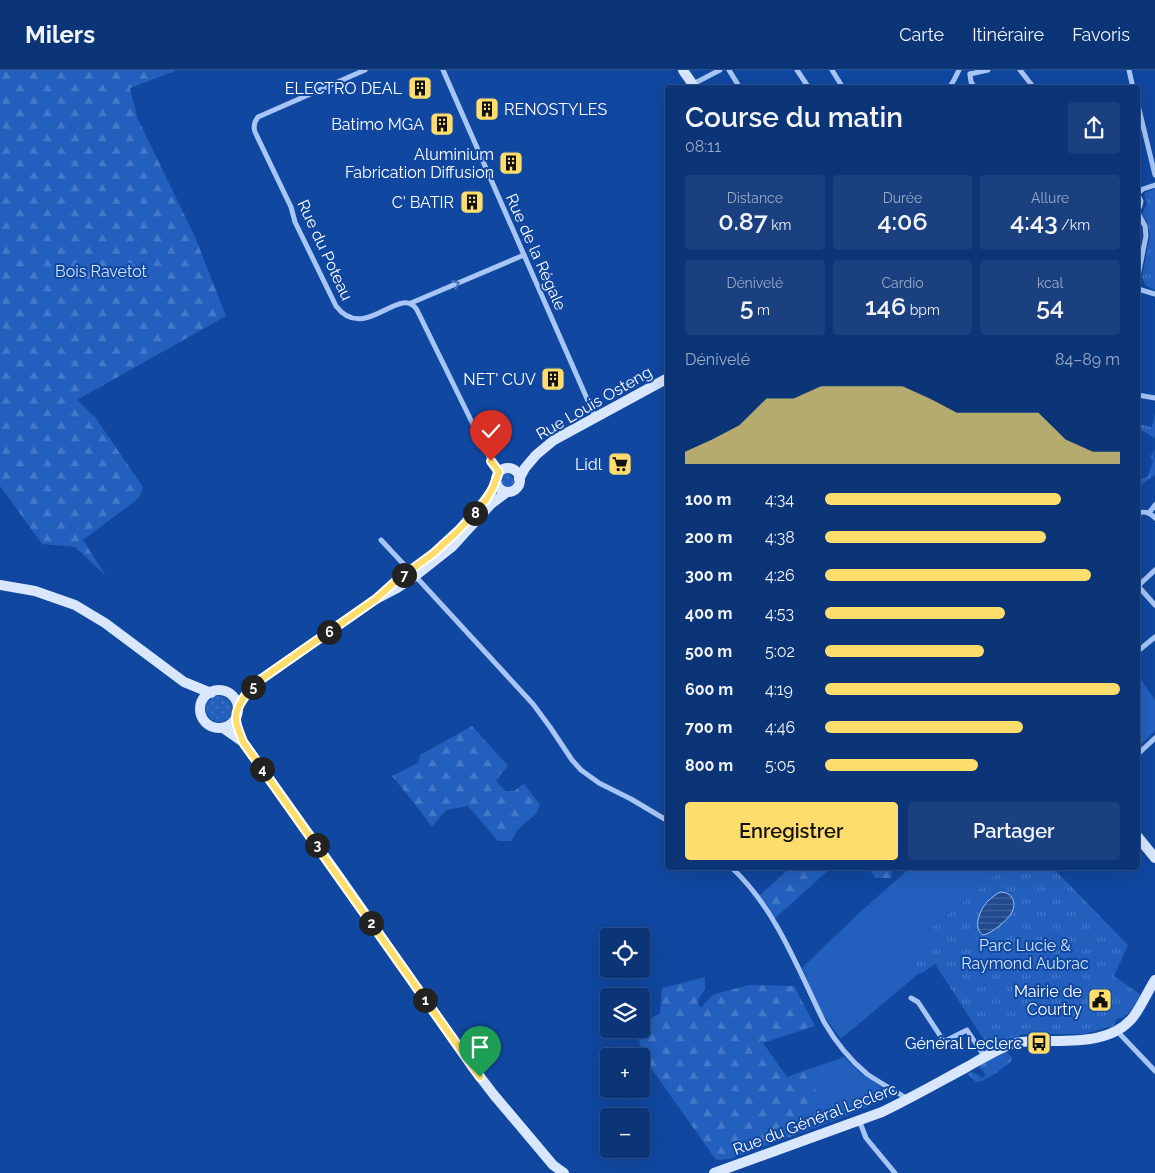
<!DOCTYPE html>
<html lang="fr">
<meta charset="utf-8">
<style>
body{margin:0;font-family:Raleway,sans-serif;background:#1a4080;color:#f1f3f6;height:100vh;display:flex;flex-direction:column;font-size:19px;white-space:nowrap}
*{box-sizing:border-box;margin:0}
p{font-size:16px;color:#9aabc6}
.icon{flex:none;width:28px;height:28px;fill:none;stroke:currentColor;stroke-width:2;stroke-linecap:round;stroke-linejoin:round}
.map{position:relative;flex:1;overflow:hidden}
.panel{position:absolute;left:665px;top:15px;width:475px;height:785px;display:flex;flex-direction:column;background:#0c3578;border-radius:5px;box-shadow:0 5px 20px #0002,0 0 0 1px #2c508a}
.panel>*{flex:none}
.fabs{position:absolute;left:600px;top:858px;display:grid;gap:10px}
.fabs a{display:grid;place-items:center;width:50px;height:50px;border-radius:5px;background:#0c3578;box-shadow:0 5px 20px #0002,0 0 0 1px #2c508a;font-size:25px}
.pin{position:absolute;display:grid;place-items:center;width:42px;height:42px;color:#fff;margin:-51px -21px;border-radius:50% 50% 50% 0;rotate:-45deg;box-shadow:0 0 5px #0007}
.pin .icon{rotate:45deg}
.km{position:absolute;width:25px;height:25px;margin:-12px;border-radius:50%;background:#222;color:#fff;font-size:14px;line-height:25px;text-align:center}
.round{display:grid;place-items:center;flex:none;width:52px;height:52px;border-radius:5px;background:#1a4080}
.overview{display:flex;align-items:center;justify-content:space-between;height:85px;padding:0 20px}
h1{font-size:28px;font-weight:600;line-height:38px}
.figures{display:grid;grid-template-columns:repeat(3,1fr);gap:8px;height:85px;padding:5px 20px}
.figures div{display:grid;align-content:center;border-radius:5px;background:#1a4080;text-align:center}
.figures b{font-size:25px;font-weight:600}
.figures small{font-size:14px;font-weight:400}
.figures p{font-size:14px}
.chart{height:140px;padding:10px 20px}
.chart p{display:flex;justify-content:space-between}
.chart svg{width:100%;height:90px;margin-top:5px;fill:#ffdd6c;opacity:.7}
.action{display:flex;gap:10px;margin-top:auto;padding:10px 20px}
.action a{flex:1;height:58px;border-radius:5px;background:#ffdd6c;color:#111;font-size:20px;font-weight:600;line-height:58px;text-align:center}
.action a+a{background:#1a4080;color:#f1f3f6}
ul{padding:0 20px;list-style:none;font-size:16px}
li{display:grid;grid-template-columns:80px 60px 1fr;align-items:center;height:38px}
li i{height:12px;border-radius:6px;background:#ffdd6c}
header{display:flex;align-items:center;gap:30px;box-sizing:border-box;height:70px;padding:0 25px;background:#0c3578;border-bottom:1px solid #2c508a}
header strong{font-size:24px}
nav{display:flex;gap:28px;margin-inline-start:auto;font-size:18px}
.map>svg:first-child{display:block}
.grass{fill:url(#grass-dots)}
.forest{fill:url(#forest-firs)}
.park{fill:url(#park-tufts)}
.garden{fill:#2360be}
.water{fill:url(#water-rules);stroke:#99c0f9}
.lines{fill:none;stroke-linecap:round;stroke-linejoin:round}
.street{stroke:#a7c6f5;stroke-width:5}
.secondary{stroke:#d8e6fe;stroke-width:10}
.oneway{stroke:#4573be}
.route-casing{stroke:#fff;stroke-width:10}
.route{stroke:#ffdd6c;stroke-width:6}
.labels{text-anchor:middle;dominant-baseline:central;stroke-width:4;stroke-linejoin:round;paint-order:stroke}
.poi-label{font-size:16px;fill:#fff;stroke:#1047a0;text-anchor:end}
.street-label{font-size:16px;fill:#fff;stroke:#1047a0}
.park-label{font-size:16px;fill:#d0e3fe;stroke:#1047a0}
</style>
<header>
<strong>Milers</strong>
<nav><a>Carte</a><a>Itinéraire</a><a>Favoris</a></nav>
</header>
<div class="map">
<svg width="1155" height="1103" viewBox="0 0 1155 1103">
<defs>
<pattern id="grass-dots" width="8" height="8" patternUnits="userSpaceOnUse" patternTransform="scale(1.25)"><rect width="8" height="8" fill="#2360be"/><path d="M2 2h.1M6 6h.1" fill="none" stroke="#4478c8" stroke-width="1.8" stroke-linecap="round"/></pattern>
<pattern id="forest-firs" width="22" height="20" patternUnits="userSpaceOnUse" patternTransform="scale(1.25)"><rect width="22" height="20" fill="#2360be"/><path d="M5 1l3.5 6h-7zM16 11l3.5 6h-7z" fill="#4478c8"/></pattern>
<pattern id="park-tufts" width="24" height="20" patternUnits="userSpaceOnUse" patternTransform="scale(1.25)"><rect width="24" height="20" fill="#2360be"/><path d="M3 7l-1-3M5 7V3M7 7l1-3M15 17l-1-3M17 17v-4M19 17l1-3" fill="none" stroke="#4478c8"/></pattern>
<pattern id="water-rules" width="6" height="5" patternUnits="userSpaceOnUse" patternTransform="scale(1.25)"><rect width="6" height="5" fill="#214a8d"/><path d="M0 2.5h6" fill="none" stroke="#42659e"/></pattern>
</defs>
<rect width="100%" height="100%" fill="#1047a0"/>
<g class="grass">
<polygon points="507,403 511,404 511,406 515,409 514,414 509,417 503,416 500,410 502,406"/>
<circle cx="219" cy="639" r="13"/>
</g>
<g class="forest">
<polygon points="0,0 178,0 130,18 137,47 195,167 226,246 77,330 95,347 143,417 139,428 83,470 106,506 75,477 42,474 0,416"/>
<polygon points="472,656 508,696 500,705 496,711 506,721 514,721 524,714 540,735 536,744 517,760 511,771 498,771 468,736 446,740 432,757 414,733 392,706 418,693 420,685"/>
<polygon points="790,798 831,798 773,850 758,827"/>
<polygon points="869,798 892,798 891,808 875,808"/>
<polygon points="705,907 705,919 698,930 698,934 701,938 712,925 749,915 794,916 815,956 763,973 787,1007 803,1001 836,1050 730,1089 716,1090 644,988 639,970 639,959 641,959 641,955 660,943 662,918"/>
<path d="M 1006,982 L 1009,984 L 1012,988 L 1011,991 C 1002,999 987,1011 976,1012 L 968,1004 L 970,1002 L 975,1003 L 982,1008 L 985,1006 L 985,1004 L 979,997 C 986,991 996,984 1006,982 Z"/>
</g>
<g class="park">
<polygon points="1155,119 1155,220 1145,215 1142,207 1150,165 1147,153 1142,144 1147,133 1144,124 1146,122"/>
<polygon points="1155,343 1155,368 1138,358 1138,354 1152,357"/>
<polygon points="1155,379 1154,387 1155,389 1155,405 1138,417 1138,410 1147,407 1153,391 1150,387"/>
<polygon points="1004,798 1027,798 1028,799 1031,798 1053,798 1128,875 1114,906 1141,925 1131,941 1122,948 1119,948 1115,951 1115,955 1110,959 1109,957 1084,964 1023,964 990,979 935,894 922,903 908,885 928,868 925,863"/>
</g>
<g class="garden">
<polygon points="1138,605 1155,630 1155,661 1138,677"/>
<polygon points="910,798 1004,798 925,863 928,868 908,885 922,903 918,904 841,969 823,945 802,898 859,843"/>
<polygon points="844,987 862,1004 894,1026 836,1050 803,1001"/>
</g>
<path class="water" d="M 1000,822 C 1012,822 1017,832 1012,842 C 1008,850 991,864 983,865 C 972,858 980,840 987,832 C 991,828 995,825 1000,822 Z"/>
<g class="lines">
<g class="street">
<path d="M 365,0 L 258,47 C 254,52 253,56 255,62 L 291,137 L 295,152 L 336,236 C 365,274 400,213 417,240 L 491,391 L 499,402"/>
<polyline points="443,0 595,347"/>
<polyline points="729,0 740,18"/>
<polyline points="797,0 809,18"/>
<polyline points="832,0 843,18"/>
<polyline points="1020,0 1034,18"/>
<polyline points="1129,0 1133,18"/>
<polyline points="970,4 988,0"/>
<polyline points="970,4 971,12 975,18"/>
<polyline points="693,14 720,0"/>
<polyline points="949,18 954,10 959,0"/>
<polyline points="1138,35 1155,105"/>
<polyline points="1138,123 1143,119 1155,115"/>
<polyline points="1138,125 1141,131 1140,136 1138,139"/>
<polyline points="1138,143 1145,156 1146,166 1138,206"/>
<polyline points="1138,219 1155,224"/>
<polyline points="411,233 524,185"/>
<polyline points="1138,325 1155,328"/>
<path d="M 1138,443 C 1145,441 1150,442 1155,448"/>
<polyline points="1149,443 1155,435"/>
<polyline points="381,470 410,501 418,509 533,634 550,657 572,690 581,700 599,713 631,729 668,751"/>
<polyline points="1138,516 1155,535"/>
<polyline points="1138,516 1155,500"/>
<polyline points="1138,581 1155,567"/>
<polyline points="1138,684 1155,668"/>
<path d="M 732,798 C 776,839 798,899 824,952 C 835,971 850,990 867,1004 C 880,1013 895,1021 908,1029"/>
<polyline points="911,928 918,932 943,970 945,971 967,960 984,986"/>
<polyline points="1117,961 1155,1001"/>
<polyline points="859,1050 866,1068 895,1103"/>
</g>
<g class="secondary">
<path d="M 683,0 C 686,6 692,11 694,18"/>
<circle cx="508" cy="410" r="12"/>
<polyline points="519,409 525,398 536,385 554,370 668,308"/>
<polyline points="479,438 491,422 496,412"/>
<polyline points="0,515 35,521 75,535 105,553 184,612 211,623"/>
<circle cx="219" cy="639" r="19"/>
<polyline points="238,637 246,624 260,610 376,529 397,518 415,506 453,476 491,434 507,422"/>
<polyline points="223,658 243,672 340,808 471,995 494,1025 553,1095 564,1103"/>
<polyline points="1138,767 1155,788"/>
<path d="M 714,1103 L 882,1042 C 911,1028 939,1012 967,997 C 981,989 996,980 1011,974 C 1024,970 1039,971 1053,971 C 1080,971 1115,971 1134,946 C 1142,935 1148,921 1155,910"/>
</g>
</g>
<defs><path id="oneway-chevron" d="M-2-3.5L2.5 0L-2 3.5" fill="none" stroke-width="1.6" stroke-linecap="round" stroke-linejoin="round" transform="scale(1.25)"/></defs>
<use class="oneway" href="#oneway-chevron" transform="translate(456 214) rotate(-23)"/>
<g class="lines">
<g class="route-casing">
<path id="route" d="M 480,1007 L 243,672 C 241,666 236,656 236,649 C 236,633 249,621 260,610 L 376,529 L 396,511 L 434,483 L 459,460 L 486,430 L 493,418 L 499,402 L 491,391"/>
</g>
<use href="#route" class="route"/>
</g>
<defs>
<g id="building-square" transform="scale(1.25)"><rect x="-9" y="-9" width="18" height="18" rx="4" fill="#ffdd6c" stroke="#1047a0"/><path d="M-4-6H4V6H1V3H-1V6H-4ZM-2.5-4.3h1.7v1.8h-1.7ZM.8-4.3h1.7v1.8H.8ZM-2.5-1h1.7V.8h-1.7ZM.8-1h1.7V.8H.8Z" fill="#111"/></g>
<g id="supermarket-square" transform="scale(1.25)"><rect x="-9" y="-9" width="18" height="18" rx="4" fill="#ffdd6c" stroke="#1047a0"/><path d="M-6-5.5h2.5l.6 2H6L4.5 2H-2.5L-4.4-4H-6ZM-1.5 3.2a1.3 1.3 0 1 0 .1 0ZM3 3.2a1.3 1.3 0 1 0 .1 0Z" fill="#111"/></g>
<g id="civic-square" transform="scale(1.25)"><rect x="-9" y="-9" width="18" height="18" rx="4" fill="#ffdd6c" stroke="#1047a0"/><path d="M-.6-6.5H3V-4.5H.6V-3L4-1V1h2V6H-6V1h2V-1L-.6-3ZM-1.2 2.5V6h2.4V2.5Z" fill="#111"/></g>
<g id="bus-square" transform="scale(1.25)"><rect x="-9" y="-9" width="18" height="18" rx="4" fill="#ffdd6c" stroke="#1047a0"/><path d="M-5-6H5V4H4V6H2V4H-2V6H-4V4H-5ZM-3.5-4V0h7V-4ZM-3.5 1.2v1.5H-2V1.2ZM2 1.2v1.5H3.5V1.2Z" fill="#111"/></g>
</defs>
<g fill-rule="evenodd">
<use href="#building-square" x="420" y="18"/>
<use href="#building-square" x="487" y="39"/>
<use href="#building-square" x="442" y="54"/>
<use href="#building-square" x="511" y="93"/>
<use href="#building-square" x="472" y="132"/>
<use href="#building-square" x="553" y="309"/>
<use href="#supermarket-square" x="620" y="394"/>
<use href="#civic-square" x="1100" y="930"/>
<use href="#bus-square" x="1039" y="973"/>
</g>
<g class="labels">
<g class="poi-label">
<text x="402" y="18">ELECTRO DEAL</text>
<text x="504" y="39" text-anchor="start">RENOSTYLES</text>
<text x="424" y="54">Batimo MGA</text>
<text x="494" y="84">Aluminium<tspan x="494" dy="18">Fabrication Diffusion</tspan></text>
<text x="454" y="132">C' BATIR</text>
<text x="536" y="309">NET' CUV</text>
<text x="602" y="394">Lidl</text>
<text x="1082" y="921">Mairie de<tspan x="1082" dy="18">Courtry</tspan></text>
<text x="1022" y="973">Général Leclerc</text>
</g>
<g class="street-label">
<text transform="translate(325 180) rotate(65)">Rue du Poteau</text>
<text transform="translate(536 182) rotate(66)">Rue de la Régale</text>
<text transform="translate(594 333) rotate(-30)">Rue Louis Osteng</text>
<text transform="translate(815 1049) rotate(-21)">Rue du Général Leclerc</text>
</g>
<g class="park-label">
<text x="101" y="201">Bois Ravetot</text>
<text x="1025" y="875">Parc Lucie &amp;<tspan x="1025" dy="18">Raymond Aubrac</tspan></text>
</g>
</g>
</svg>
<div class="fabs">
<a><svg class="icon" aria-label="locate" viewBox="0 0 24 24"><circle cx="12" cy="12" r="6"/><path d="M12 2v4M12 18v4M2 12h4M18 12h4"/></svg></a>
<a><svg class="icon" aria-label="layers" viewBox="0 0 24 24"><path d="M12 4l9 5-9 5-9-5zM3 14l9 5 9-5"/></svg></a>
<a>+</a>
<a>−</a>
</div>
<div class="pin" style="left:480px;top:1007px;background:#1e9e55"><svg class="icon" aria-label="arrive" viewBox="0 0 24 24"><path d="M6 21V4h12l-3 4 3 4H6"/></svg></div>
<div class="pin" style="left:491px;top:391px;background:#d93025"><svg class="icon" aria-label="check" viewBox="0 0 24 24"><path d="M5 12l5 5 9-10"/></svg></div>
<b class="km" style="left:425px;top:930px">1</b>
<b class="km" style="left:371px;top:853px">2</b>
<b class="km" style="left:317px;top:775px">3</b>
<b class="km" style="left:262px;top:699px">4</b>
<b class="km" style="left:253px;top:617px">5</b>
<b class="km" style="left:329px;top:562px">6</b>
<b class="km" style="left:404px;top:505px">7</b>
<b class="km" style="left:475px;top:443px">8</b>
<section class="panel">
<div class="overview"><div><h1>Course du matin</h1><p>08:11</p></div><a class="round"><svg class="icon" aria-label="share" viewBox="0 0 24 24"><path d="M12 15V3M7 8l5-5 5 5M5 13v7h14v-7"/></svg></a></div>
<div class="figures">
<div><p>Distance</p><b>0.87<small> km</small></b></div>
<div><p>Durée</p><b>4:06</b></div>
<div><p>Allure</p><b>4:43<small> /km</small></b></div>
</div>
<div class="figures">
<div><p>Dénivelé</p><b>5<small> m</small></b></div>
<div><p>Cardio</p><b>146<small> bpm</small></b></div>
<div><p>kcal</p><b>54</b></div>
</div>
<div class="chart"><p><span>Dénivelé</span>84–89 m</p>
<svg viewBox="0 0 160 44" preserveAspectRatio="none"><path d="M0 44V38L10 32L20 25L30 12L40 12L50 6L60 6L70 6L80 6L90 12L100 19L110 19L120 19L130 19L140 32L150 38L160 38V44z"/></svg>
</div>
<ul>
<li><b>100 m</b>4:34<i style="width:80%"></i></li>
<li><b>200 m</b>4:38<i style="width:75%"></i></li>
<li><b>300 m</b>4:26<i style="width:90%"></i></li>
<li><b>400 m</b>4:53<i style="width:61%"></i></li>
<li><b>500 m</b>5:02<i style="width:54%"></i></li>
<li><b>600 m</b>4:19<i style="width:100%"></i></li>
<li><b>700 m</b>4:46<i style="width:67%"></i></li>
<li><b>800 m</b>5:05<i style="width:52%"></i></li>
</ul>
<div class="action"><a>Enregistrer</a><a>Partager</a></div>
</section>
</div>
